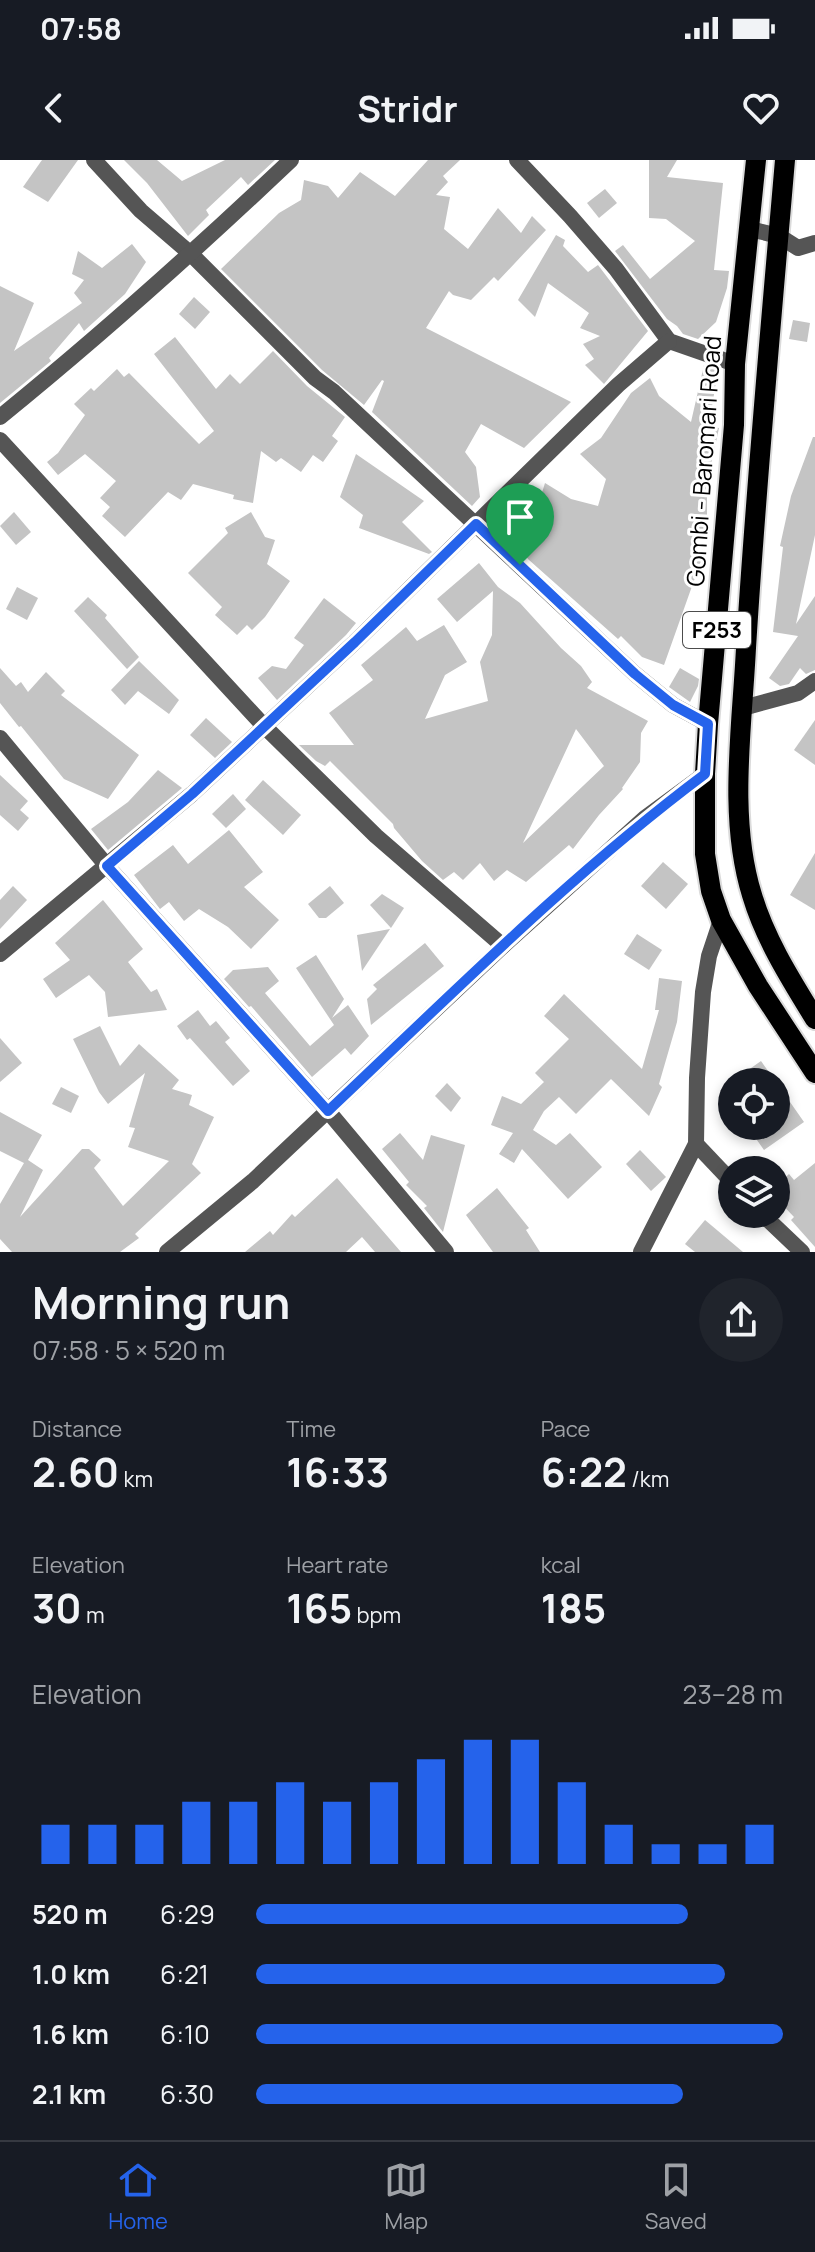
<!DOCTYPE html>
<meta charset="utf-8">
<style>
body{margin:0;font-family:Manrope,sans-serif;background:#20242c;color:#f1f3f6;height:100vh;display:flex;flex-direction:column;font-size:30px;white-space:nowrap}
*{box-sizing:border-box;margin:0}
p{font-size:26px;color:#9ea1a6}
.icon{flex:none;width:44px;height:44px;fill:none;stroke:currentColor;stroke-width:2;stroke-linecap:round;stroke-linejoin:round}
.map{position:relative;height:1092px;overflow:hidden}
.details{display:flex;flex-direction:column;background:#171b24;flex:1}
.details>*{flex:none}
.fabs{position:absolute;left:718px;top:908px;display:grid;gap:16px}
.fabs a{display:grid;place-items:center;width:72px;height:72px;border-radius:50%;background:#171b24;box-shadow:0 4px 12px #0003;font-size:40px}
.pin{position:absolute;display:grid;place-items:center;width:68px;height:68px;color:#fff;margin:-82px -34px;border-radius:50% 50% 50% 0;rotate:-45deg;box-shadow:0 0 8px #0007}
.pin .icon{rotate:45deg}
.round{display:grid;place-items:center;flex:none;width:84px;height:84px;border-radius:42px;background:#20242c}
.head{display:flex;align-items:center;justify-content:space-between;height:136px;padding:0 32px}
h1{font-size:44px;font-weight:700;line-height:60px}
.metrics{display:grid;grid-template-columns:repeat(3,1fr);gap:12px;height:136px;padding:8px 32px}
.metrics div{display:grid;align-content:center}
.metrics b{font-size:40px;font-weight:700}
.metrics small{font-size:22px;font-weight:400}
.metrics p{font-size:22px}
.chart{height:224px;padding:16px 32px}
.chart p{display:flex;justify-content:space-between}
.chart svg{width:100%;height:144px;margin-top:8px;stroke:#2563eb;stroke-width:6}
ul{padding:0 32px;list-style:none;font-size:26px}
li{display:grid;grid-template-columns:128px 96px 1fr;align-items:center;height:60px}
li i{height:20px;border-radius:10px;background:#2563eb}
.status{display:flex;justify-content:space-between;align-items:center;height:56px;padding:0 40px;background:#171b24;direction:ltr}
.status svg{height:22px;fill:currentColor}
header{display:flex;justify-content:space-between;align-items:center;height:104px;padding:0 32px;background:#171b24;font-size:36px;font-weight:700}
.dock{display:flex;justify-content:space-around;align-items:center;height:112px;border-top:2px solid #363941;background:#171b24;font-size:22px;color:#9ea1a6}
.dock a{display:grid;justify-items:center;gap:4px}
.dock .active{color:#2563eb}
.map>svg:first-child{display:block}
.building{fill:#c4c4c4;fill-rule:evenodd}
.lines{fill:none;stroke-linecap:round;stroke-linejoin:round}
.primary-casing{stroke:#dbdbdb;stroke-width:24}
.street{stroke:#555;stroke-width:16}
.primary{stroke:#000;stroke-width:20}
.route-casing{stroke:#fff;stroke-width:16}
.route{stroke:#2563eb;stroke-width:10}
.labels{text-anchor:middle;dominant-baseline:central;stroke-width:6;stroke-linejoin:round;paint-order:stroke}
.shield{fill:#fff;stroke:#4c4c4c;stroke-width:2}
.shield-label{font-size:22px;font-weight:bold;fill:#000}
.street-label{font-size:24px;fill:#000;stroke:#fff}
</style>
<div class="status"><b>07:58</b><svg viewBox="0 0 49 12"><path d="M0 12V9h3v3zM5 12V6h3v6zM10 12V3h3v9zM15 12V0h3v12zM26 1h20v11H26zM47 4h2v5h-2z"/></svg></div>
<header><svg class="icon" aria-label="back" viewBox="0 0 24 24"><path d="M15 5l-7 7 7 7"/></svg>Stridr<svg class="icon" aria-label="heart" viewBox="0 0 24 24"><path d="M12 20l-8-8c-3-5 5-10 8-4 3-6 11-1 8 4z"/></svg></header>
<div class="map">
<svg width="815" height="1092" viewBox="0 0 815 1092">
<rect width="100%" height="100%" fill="#fff"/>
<g class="building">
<polygon points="42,0 78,0 48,42 23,27"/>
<polygon points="124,0 157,0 182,21 225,0 275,0 248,25 241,17 206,50 209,55 188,76 147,23"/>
<polygon points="428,0 460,0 443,16 448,22 436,35 450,37 444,69 468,89 498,48 521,73 532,56 546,70 498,121 494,117 471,140 453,135 449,131 426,168 571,242 524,288 481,264 465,292 476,307 480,337 472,346 372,252 384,221 382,220 364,245 322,210 221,109 279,53 301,40 304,20 328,26 338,38 360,12 395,36"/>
<polygon points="649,0 677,0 667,17 723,23 714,110 729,111 727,128 716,162 698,179 683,174 677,166 667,159 615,91 623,85 650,119 695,81 666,59 649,58"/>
<polygon points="605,29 617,43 599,58 587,43"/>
<polygon points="556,75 565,80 563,86 588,112 598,105 648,171 604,224 585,205 594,199 583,184 600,176 580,168 589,153 548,123 535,157 518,140"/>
<polygon points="132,84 146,102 125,134 84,171 79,163 49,198 51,201 0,243 0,126 34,143 14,191 82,143 74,133 84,120 72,114 78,91 102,108"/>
<polygon points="194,137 210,152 195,169 179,154"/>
<polygon points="793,160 810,163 807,182 789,179"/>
<polygon points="175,177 216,229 230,214 240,224 273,191 307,226 345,257 332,276 338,281 323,302 313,295 301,312 281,298 276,302 261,291 253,343 233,339 234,335 193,324 181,340 168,332 125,377 102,356 110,347 100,338 116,321 85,294 58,315 47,302 58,293 85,255 74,244 91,228 94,231 117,209 124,217 129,213 199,284 214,271 154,194"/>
<polygon points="704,205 718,210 709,265 719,268 707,324 707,384 664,505 642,497 621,476 618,479 529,400 505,373 514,356 533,361 545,323 571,339 598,346 606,319 580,294 601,278 631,233 650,218 659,236 691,262"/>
<polygon points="813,277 815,277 815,375 796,464 815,436 815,510 806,514 800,508 789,524 780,526 769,518 798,476 773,472 783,387 780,386 791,336"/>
<polygon points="356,294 424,341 402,362 432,392 429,394 359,368 363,355 340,337"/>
<polygon points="14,352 31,372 16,385 0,366"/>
<polygon points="251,352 265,377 275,380 267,404 290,421 265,457 252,470 247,465 237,475 215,455 222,447 188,413 228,373 225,368"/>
<path d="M 479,403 L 498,427 L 520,443 L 561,488 L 581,506 L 592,522 L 587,528 L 648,561 L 641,573 L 640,602 L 622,628 L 623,629 L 599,655 L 573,689 L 569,685 L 526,722 L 507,710 L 494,721 L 480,703 L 463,720 L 454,712 L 443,720 L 422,701 L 394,668 L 393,664 L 330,601 L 325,606 L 316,601 L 299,585 L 354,585 L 329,553 L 373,520 L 361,505 L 406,467 L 417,481 L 444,465 L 467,502 L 445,515 L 425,559 L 488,541 L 480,502 L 492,475 L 493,431 L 457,462 L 437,439 ZM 576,569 L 604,606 L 523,683 Z"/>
<polygon points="17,427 38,438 27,460 6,449"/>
<polygon points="88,437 107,455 105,458 139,497 127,509 74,451"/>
<polygon points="324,438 356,463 346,475 277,540 258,518 272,506 286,509 304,485 294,478"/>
<polygon points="139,501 179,540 169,554 138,531 125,545 111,530"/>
<polygon points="0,508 16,526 21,522 28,532 46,512 65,531 61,535 139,595 108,639 64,619 21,566 19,567 0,543"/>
<polygon points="680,508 699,519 698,526 690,542 669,527"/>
<polygon points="206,558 232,582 215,598 190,575"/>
<polygon points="815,560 815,605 794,590"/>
<polygon points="158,610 182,628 108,690 91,669 128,642"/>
<polygon points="0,615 28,641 20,650 29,658 18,671 0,655"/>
<polygon points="263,620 301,655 283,675 245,640"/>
<polygon points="233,634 246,649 226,668 212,654"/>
<polygon points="229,670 263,712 244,727 279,760 251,789 228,767 199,749 184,761 169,742 160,749 134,715 173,685 188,704"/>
<polygon points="815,693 815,750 790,735"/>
<polygon points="663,702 688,724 666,749 641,726"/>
<polygon points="13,726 27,740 0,769 0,740"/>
<polygon points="330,726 344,743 326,758 319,758 308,744"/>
<polygon points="382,734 404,748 391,768 370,745"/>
<polygon points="103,740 143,789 128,802 151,832 157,829 167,850 108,857 105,832 89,815 56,838 43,819 70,800 55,783"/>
<polygon points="390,769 362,811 357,775"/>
<polygon points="637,774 662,790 649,810 624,794"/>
<polygon points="425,783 444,806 371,865 367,839 377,829 373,825"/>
<polygon points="316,795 344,839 332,858 348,845 369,876 351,895 345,888 312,917 251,846 249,847 224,819 233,810 268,807 279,821 265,833 310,886 334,865 296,808"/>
<polygon points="659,818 682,821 677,862 659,924 662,927 649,956 611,919 576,954 559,937 544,951 533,970 556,985 570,973 602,1007 568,1039 522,989 514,1003 499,994 513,973 491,965 502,936 521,944 544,922 535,913 569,879 544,856 564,834 642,909 659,850 655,850"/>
<polygon points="198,850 210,866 216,861 230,878 225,882 250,911 233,926 190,878 187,880 177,866"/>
<polygon points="100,866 120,906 139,884 179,920 172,929 192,935 189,945 214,957 192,1004 201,1013 135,1074 139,1078 120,1092 12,1092 0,1079 0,1044 24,1003 0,991 0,952 42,975 28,1000 43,1010 20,1057 82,989 89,989 101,1000 94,1008 123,1046 169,1001 128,987 135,968 129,967 145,913 108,944 99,932 73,879"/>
<polygon points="0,878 22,903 0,922"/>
<polygon points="761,901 776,922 731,922"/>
<polygon points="776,922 804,962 764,990 747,966 776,966"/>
<polygon points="447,923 461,938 451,952 435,936"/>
<polygon points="61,927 79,936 71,953 52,944"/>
<polygon points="400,973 423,1000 431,975 465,985 443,1072 424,1048 427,1046 406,1025 409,1022 382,989"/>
<polygon points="640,990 666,1017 651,1031 626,1004"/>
<polygon points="815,1003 815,1087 791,1060 794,1057 776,1038 776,1026 789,1014 794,1020"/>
<polygon points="337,1018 401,1092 375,1092 362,1077 346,1092 245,1092 270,1071 273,1075 292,1054 295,1057"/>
<polygon points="497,1028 529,1068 526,1070 540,1092 493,1092 466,1055"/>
<polygon points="705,1060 743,1092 695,1092 685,1084"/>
</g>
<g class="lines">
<g class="primary-casing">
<g id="primary">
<polyline points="756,0 735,204 734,265 708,564 705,614 705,694 711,731 721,760 758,826 815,913"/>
<path d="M 785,0 C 771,163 756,325 746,488 C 742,568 728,658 752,735 C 765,779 791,820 815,859"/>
</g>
</g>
<g class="street">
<polyline points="94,0 141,51 191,94 315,218 334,232 635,514 673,545 708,564"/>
<polyline points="517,0 570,56 616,109 669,181 735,204"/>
<polyline points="750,69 779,76 798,88 815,83"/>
<path d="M 0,257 C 101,175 197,89 291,0"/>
<polyline points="0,280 264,566 376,676 503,786"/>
<polyline points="743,548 798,533 815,521"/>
<polyline points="0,578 107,706 328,951 446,1092"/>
<polyline points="0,794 192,634 355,482 618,225 669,181"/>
<polyline points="696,984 732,1022"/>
<polyline points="762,1054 802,1092"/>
<polyline points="167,1092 253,1021 503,786 645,658 705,614"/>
<polyline points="641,1092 696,984 697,918 703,832 709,796 721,760"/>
</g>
<use href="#primary" class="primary"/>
</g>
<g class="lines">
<g class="route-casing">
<path id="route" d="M 476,364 L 635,514 L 673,545 L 708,564 L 705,614 C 570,715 450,836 328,951 L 107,706 L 192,634 L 355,482 Z"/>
</g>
<use href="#route" class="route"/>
</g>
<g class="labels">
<rect class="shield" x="683" y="452" width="68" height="36" rx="6"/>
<g class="shield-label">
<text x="717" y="470">F253</text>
</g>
<g class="street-label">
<text transform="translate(703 301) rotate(-86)">Gombi - Baromari Road</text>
</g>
</g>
</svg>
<div class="fabs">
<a><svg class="icon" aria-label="locate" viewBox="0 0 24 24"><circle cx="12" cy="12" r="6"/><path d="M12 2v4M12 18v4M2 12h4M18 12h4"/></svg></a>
<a><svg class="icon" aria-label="layers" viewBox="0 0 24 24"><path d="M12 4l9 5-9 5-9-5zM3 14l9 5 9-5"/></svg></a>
</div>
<div class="pin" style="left:520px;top:405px;background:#1e9e55"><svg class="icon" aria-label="arrive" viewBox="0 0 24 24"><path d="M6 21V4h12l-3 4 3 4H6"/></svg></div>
</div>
<section class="details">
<div class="head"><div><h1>Morning run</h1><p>07:58 · 5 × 520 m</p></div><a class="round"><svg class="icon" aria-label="share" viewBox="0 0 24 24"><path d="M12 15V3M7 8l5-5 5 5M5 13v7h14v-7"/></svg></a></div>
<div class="metrics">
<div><p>Distance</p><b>2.60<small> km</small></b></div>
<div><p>Time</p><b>16:33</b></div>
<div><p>Pace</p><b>6:22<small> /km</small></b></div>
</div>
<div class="metrics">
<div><p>Elevation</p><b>30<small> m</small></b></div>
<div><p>Heart rate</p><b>165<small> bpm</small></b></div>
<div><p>kcal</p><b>185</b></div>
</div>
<div class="chart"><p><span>Elevation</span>23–28 m</p>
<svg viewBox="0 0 160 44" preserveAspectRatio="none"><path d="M5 44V32M15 44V32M25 44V32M35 44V25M45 44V25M55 44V19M65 44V25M75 44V19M85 44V12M95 44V6M105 44V6M115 44V19M125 44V32M135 44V38M145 44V38M155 44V32"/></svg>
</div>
<ul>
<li><b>520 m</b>6:29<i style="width:82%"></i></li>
<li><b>1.0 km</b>6:21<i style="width:89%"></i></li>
<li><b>1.6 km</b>6:10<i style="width:100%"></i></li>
<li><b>2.1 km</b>6:30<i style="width:81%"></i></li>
</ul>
</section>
<nav class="dock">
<a class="active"><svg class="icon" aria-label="home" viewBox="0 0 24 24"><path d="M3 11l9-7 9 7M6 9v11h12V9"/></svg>Home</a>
<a><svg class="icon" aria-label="map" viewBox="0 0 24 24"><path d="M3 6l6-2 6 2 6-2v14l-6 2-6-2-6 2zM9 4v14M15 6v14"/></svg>Map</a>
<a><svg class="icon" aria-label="saved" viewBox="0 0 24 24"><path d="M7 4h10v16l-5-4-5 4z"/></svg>Saved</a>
</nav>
